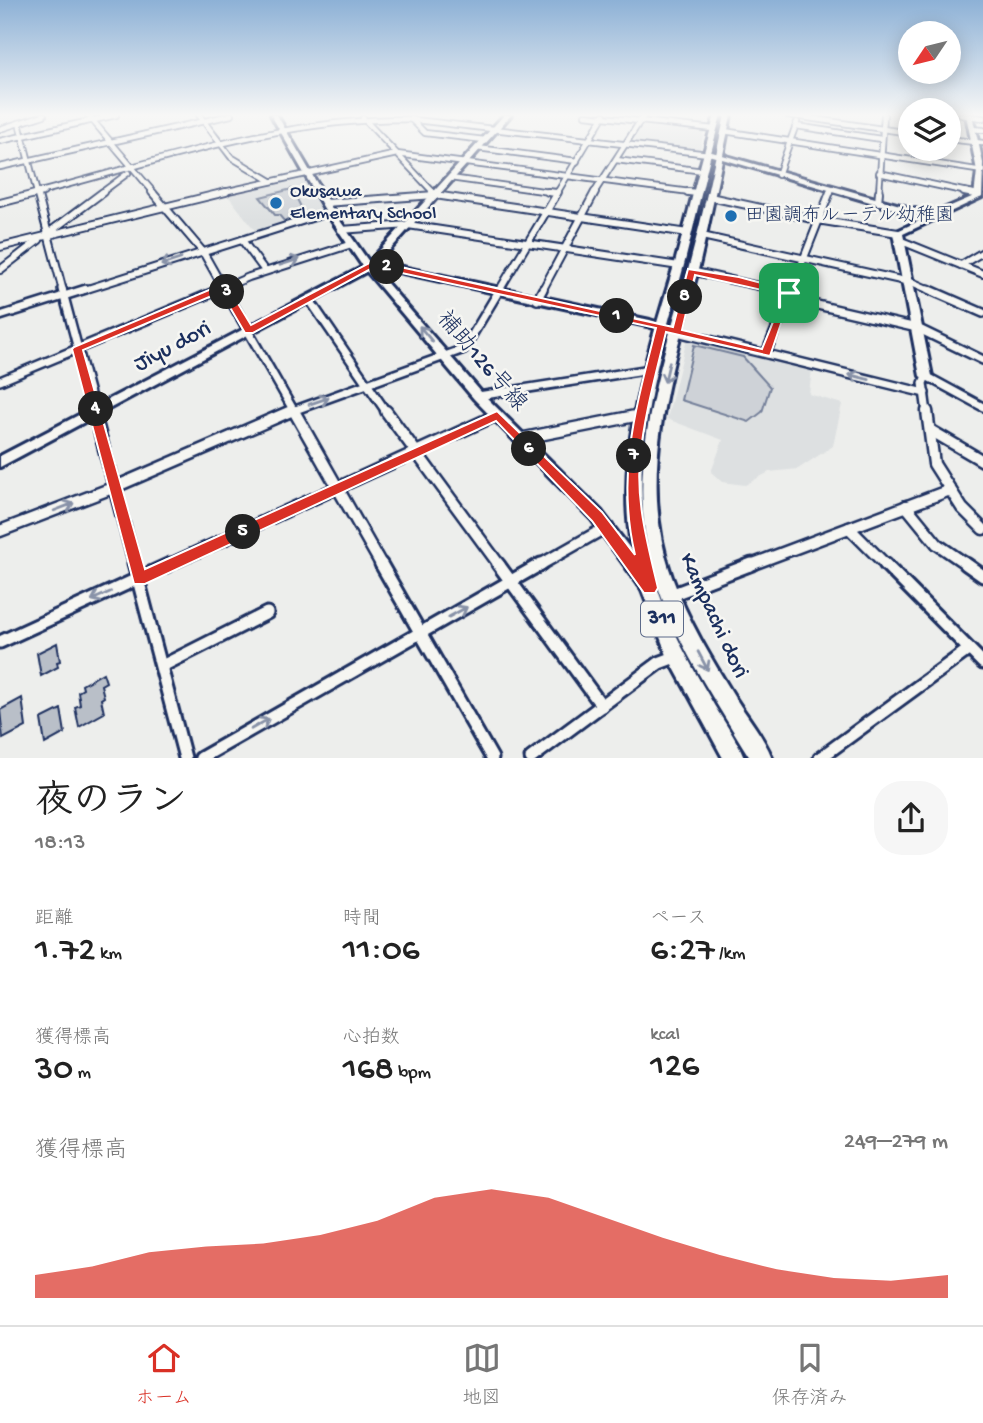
<!DOCTYPE html>
<html lang="ja">
<meta charset="utf-8">
<style>
body{margin:0;font-family:"Gochi Hand","Klee One",sans-serif;background:#f6f6f6;color:#222;height:100vh;display:flex;flex-direction:column;font-size:26px;white-space:nowrap}
*{box-sizing:border-box;margin:0}
p{font-size:23px;color:#767676}
.icon{flex:none;width:38px;height:38px;fill:none;stroke:currentColor;stroke-width:2;stroke-linecap:round;stroke-linejoin:round}
.map{position:relative;height:758px;overflow:hidden}
.details{display:flex;flex-direction:column;background:#fff;flex:1}
.details>*{flex:none}
.needle{width:46px;rotate:235deg}
.controls{position:absolute;left:898px;top:21px;display:grid;gap:14px}
.controls a{display:grid;place-items:center;width:63px;height:63px;border-radius:50%;background:#fff;box-shadow:0 4px 18px #0003;font-size:35px}
.pin{position:absolute;display:grid;place-items:center;width:60px;height:60px;color:#fff;margin:-30px;border-radius:14px;box-shadow:0 4px 10px #0006}
.km{position:absolute;width:35px;height:35px;margin:-18px;border-radius:50%;background:#222;color:#fff;font-size:19px;line-height:35px;text-align:center}
.round{display:grid;place-items:center;flex:none;width:74px;height:74px;border-radius:28px;background:#f6f6f6}
.overview{display:flex;align-items:center;justify-content:space-between;height:119px;padding:0 35px}
h1{font-size:38px;font-weight:600;line-height:52px}
.metrics{display:grid;grid-template-columns:repeat(3,1fr);gap:10px;height:119px;padding:7px 35px}
.metrics div{display:grid;align-content:center}
.metrics b{font-size:35px;font-weight:600}
.metrics small{font-size:19px;font-weight:400}
.metrics p{font-size:19px}
.chart{height:196px;padding:14px 35px}
.chart p{display:flex;justify-content:space-between}
.chart svg{width:100%;height:126px;margin-top:7px;fill:#d93025;opacity:.7}
.tab-bar{display:flex;justify-content:space-around;align-items:center;height:98px;border-top:2px solid #e0e0e0;background:#fff;font-size:19px;color:#767676}
.tab-bar a{display:grid;justify-items:center;gap:4px}
.tab-bar .active{color:#d93025}
.map>svg:first-child{display:block}
.built{fill:#dde0e1}
.green{fill:#ced2d7;stroke:#74809a;stroke-width:2}
.building{fill:#b9bfc8;stroke:#1b2f5e;stroke-width:2}
.lines{fill:none;stroke-linecap:round;stroke-linejoin:round}
.street-far4-casing{stroke:#1b2f5e;stroke-width:8}
.street-far3-casing{stroke:#1b2f5e;stroke-width:10}
.street-far2-casing{stroke:#1b2f5e;stroke-width:12}
.street-far1-casing{stroke:#1b2f5e;stroke-width:15}
.street-casing{stroke:#1b2f5e;stroke-width:17}
.secondary-casing{stroke:#1b2f5e;stroke-width:6}
.primary-casing{stroke:#1b2f5e;stroke-width:6}
.street-far4{stroke:#f6f6f2;stroke-width:4.5}
.street-far3{stroke:#f6f6f2;stroke-width:6}
.street-far2{stroke:#f6f6f2;stroke-width:7}
.street-far1{stroke:#f6f6f2;stroke-width:10}
.street{stroke:#f6f6f2;stroke-width:11}
.secondary{fill:#f6f6f2;fill-rule:evenodd}
.primary{fill:#f6f6f2;fill-rule:evenodd}
.oneway{stroke:#8892a8}
.route{fill:#d93025;stroke:#fff;stroke-width:2;fill-rule:evenodd}
.poi-dot{fill:#1f6fb2;stroke:#f6f6f2;stroke-width:2.5}
.labels{text-anchor:middle;dominant-baseline:central;stroke-width:5;stroke-linejoin:round;paint-order:stroke}
.far-poi-label{font-size:19px;fill:#1b2f5e;stroke:#f6f6f2;text-anchor:start}
.shield{fill:#f6f6f2;stroke:#5d6b8a;stroke-width:2}
.shield-label{font-size:21px;font-weight:bold;fill:#1b2f5e}
.street-label{font-size:23px;fill:#1b2f5e;stroke:#f6f6f2}
</style>
<div class="map">
<svg width="983" height="758" viewBox="0 0 983 758">
<rect width="100%" height="100%" fill="#edeeec"/>
<filter id="ink" filterUnits="userSpaceOnUse"><feTurbulence type="fractalNoise" baseFrequency=".0143" numOctaves="2"/><feDisplacementMap in="SourceGraphic" scale="14" xChannelSelector="R" yChannelSelector="G"/><feConvolveMatrix kernelMatrix="1 2 1 2 8 2 1 2 1" color-interpolation-filters="sRGB"/></filter>
<g filter="url(#ink)">
<g class="built">
<polygon points="644,123 704,130 700,151 632,143"/>
<polygon points="303,174 322,212 257,233 226,193"/>
<polygon points="687,339 812,369 809,394 842,404 833,446 798,469 769,472 745,485 722,482 711,472 723,440 667,419"/>
</g>
<g class="green">
<polygon points="292,189 303,211 298,212 301,217 284,221 279,215 275,215 260,197"/>
<polygon points="694,345 743,357 770,387 762,412 749,422 681,400"/>
</g>
<g class="building">
<polygon points="57,643 60,661 57,662 58,667 41,676 37,653"/>
<polygon points="103,673 106,682 101,685 104,697 101,699 104,713 79,727 75,707 80,705 78,692 83,689 82,685"/>
<polygon points="22,698 26,727 3,739 0,710"/>
<polygon points="61,709 65,733 45,744 41,719"/>
</g>
<g class="lines">
<g class="street-far4-casing">
<g id="street-far4">
<polyline points="88,115 154,193"/>
<polyline points="199,115 231,157 271,181"/>
<polyline points="585,115 714,129"/>
<polyline points="788,115 910,133"/>
<polyline points="961,115 983,118"/>
<polyline points="363,118 434,193"/>
<polyline points="411,119 425,133 485,140"/>
<polyline points="19,123 37,193"/>
<polyline points="796,126 881,139"/>
<polyline points="0,129 44,115"/>
<polyline points="971,129 983,130"/>
<polyline points="724,131 983,171"/>
<polyline points="948,139 983,143"/>
<polyline points="0,141 116,115"/>
<polyline points="477,148 577,161"/>
<polyline points="616,160 704,171"/>
<polyline points="0,167 231,115"/>
<polyline points="879,173 972,193"/>
<polyline points="778,175 797,122"/>
<polyline points="450,178 557,193"/>
<path d="M 36,193 C 158,161 280,119 407,119 L 709,154"/>
<polyline points="101,193 128,173"/>
<polyline points="219,193 397,154 698,193"/>
<polyline points="557,193 604,115"/>
<polyline points="594,193 644,115"/>
<polyline points="830,193 831,190"/>
<polyline points="879,193 884,115"/>
</g>
</g>
<g class="street-far3-casing">
<g id="street-far3">
<polyline points="37,192 63,291"/>
<polyline points="152,192 203,252 225,291"/>
<polyline points="432,192 435,195"/>
<polyline points="548,192 557,193"/>
<polyline points="688,192 698,193"/>
<polyline points="964,192 979,195"/>
<polyline points="710,197 817,220 898,233"/>
<polyline points="878,202 879,192"/>
<polyline points="0,203 43,192"/>
<polyline points="325,203 435,195 688,233"/>
<polyline points="341,230 408,225 679,266"/>
<polyline points="47,234 103,192"/>
<polyline points="702,236 914,283 932,291"/>
<polyline points="242,240 265,271"/>
<polyline points="899,240 983,274"/>
<polyline points="0,247 226,192"/>
<polyline points="961,265 983,252"/>
<polyline points="0,270 39,240"/>
<polyline points="691,271 780,291"/>
<polyline points="81,291 330,212"/>
<polyline points="216,291 249,277 352,244"/>
<polyline points="499,291 558,192"/>
<polyline points="542,291 595,192"/>
<polyline points="791,291 830,192"/>
</g>
</g>
<g class="street-far2-casing">
<g id="street-far2">
<polyline points="62,289 95,413"/>
<polyline points="224,289 295,413"/>
<polyline points="773,289 789,293"/>
<polyline points="928,289 983,313"/>
<polyline points="787,298 917,328 983,360"/>
<polyline points="309,299 387,413"/>
<polyline points="537,300 543,289"/>
<polyline points="0,316 86,289"/>
<polyline points="677,332 925,393"/>
<polyline points="766,353 792,289"/>
<polyline points="0,381 221,289"/>
<polyline points="478,396 651,369"/>
<polyline points="287,413 464,349 500,289"/>
<polyline points="927,413 923,383 926,376 983,407"/>
</g>
</g>
<g class="street-far1-casing">
<g id="street-far1">
<polyline points="94,411 135,566"/>
<polyline points="294,411 382,566"/>
<polyline points="386,411 500,566"/>
<polyline points="927,411 934,464 962,508 983,529"/>
<polyline points="930,430 983,461"/>
<polyline points="519,439 640,415"/>
<polyline points="906,506 937,544 969,566"/>
<polyline points="849,528 887,566"/>
<polyline points="0,531 115,487 291,411"/>
<polyline points="166,566 497,415"/>
<polyline points="538,566 605,528"/>
<polyline points="748,566 950,490"/>
</g>
</g>
<g class="street-casing">
<g id="street">
<polyline points="134,564 185,758"/>
<polyline points="381,564 492,758"/>
<polyline points="498,564 602,706"/>
<polyline points="885,564 983,663"/>
<polyline points="966,564 983,576"/>
<polyline points="671,595 752,564"/>
<polyline points="0,642 170,564"/>
<polyline points="162,666 267,613"/>
<polyline points="201,758 541,564"/>
<polyline points="531,758 659,663 675,657"/>
<polyline points="820,758 968,650"/>
</g>
</g>
<g class="secondary-casing">
<g id="secondary">
<polygon points="271,115 277,115 334,212 369,262 504,115 511,115 379,262 650,320 681,330 683,332 677,335 647,326 375,267 0,467 0,456 363,267 326,212"/>
<polygon points="966,115 972,115 983,163 982,197 903,234 932,376 926,380 920,376 893,233 925,218 705,154 712,152 932,214 974,196 977,171"/>
</g>
</g>
<g class="primary-casing">
<g id="primary">
<path d="M 715,115 L 721,115 C 707,165 697,215 684,265 C 654,376 620,479 659,593 C 672,630 690,664 710,698 C 721,718 736,737 744,758 L 723,758 L 667,655 L 641,588 L 592,520 L 474,399 L 364,268 L 366,266 L 372,266 L 482,393 L 602,512 L 632,551 C 614,450 648,354 676,259 C 689,211 700,163 715,115 Z"/>
<path d="M 725,115 L 731,115 C 721,165 711,216 699,266 C 673,366 635,475 672,577 C 688,621 712,660 736,699 C 748,718 764,737 772,758 L 750,758 C 711,694 660,620 647,545 C 630,451 663,359 688,270 C 702,219 713,167 725,115 Z"/>
</g>
</g>
<use href="#street-far4" class="street-far4"/>
<use href="#street-far3" class="street-far3"/>
<use href="#street-far2" class="street-far2"/>
<use href="#street-far1" class="street-far1"/>
<use href="#street" class="street"/>
<use href="#secondary" class="secondary"/>
<use href="#primary" class="primary"/>
</g>
<defs><path id="oneway-shaft" d="M-6 0H5M1.5-3L5.5 0L1.5 3" fill="none" stroke-width="1.6" stroke-linecap="round" stroke-linejoin="round" transform="scale(1.75)"/></defs>
<g class="oneway">
<use href="#oneway-shaft" transform="translate(171 262) rotate(162)"/>
<use href="#oneway-shaft" transform="translate(290 262) rotate(-18)"/>
<use href="#oneway-shaft" transform="translate(426 334) rotate(-130)"/>
<use href="#oneway-shaft" transform="translate(667 372) rotate(103)"/>
<use href="#oneway-shaft" transform="translate(859 377) rotate(-166)"/>
<use href="#oneway-shaft" transform="translate(319 401) rotate(-19)"/>
<use href="#oneway-shaft" transform="translate(64 507) rotate(-21)"/>
<use href="#oneway-shaft" transform="translate(101 596) rotate(156)"/>
<use href="#oneway-shaft" transform="translate(458 612) rotate(-29)"/>
<use href="#oneway-shaft" transform="translate(703 661) rotate(62)"/>
<use href="#oneway-shaft" transform="translate(260 724) rotate(-30)"/>
</g>
</g>
<linearGradient id="sky" x2="0" y2="1"><stop stop-color="#8db1d6"/><stop offset="0.52" stop-color="#f7f7f6"/><stop offset="1" stop-color="#f7f7f6" stop-opacity="0"/></linearGradient>
<rect width="983" height="221" fill="url(#sky)"/>
<path class="route" d="M 373,261 L 673,327 L 688,269 L 739,277 L 792,291 L 770,356 L 666,332 C 656,374 644,416 640,459 C 636,502 648,546 658,588 L 655,593 L 644,593 L 592,521 L 496,421 L 145,584 L 134,584 L 72,349 L 74,347 L 223,284 L 228,287 L 251,325 ZM 374,267 L 656,328 C 636,407 616,474 635,555 L 602,512 L 497,411 L 145,569 L 83,350 L 221,292 L 245,333 L 253,333 ZM 695,275 L 784,295 L 762,349 L 682,330 Z"/>
<g class="poi-dot">
<circle cx="276" cy="203" r="7"/>
<circle cx="731" cy="216" r="7"/>
</g>
<g class="labels">
<g class="far-poi-label">
<text x="290" y="192">Okusawa<tspan x="290" dy="22">Elementary School</tspan></text>
<text x="745" y="216">田園調布ルーテル幼稚園</text>
</g>
<rect class="shield" x="641" y="601.5" width="42" height="35" rx="5"/>
<g class="shield-label">
<text x="662" y="619">311</text>
</g>
<g class="street-label">
<text transform="translate(173 347) rotate(-28)">Jiyu dori</text>
<text transform="translate(481 362) rotate(49)">補助126号線</text>
<text transform="translate(713 616) rotate(65)">Kampachi dori</text>
</g>
</g>
</svg>
<div class="controls">
<a><svg class="needle" viewBox="-14 -14 28 28"><path d="M0-13l5 13h-10z" fill="#e53935"/><path d="M0 13l5-13h-10z" fill="#767676"/></svg></a>
<a><svg class="icon" aria-label="layers" viewBox="0 0 24 24"><path d="M12 4l9 5-9 5-9-5zM3 14l9 5 9-5"/></svg></a>
</div>
<div class="pin" style="left:789px;top:293px;background:#1e9e55"><svg class="icon" aria-label="arrive" viewBox="0 0 24 24"><path d="M6 21V4h12l-3 4 3 4H6"/></svg></div>
<b class="km" style="left:617px;top:316px">1</b>
<b class="km" style="left:387px;top:267px">2</b>
<b class="km" style="left:227px;top:292px">3</b>
<b class="km" style="left:96px;top:409px">4</b>
<b class="km" style="left:243px;top:532px">5</b>
<b class="km" style="left:529px;top:449px">6</b>
<b class="km" style="left:634px;top:456px">7</b>
<b class="km" style="left:685px;top:297px">8</b>
</div>
<section class="details">
<div class="overview"><div><h1>夜のラン</h1><p>18:13</p></div><a class="round"><svg class="icon" aria-label="share" viewBox="0 0 24 24"><path d="M12 15V3M7 8l5-5 5 5M5 13v7h14v-7"/></svg></a></div>
<div class="metrics">
<div><p>距離</p><b>1.72<small> km</small></b></div>
<div><p>時間</p><b>11:06</b></div>
<div><p>ペース</p><b>6:27<small> /km</small></b></div>
</div>
<div class="metrics">
<div><p>獲得標高</p><b>30<small> m</small></b></div>
<div><p>心拍数</p><b>168<small> bpm</small></b></div>
<div><p>kcal</p><b>126</b></div>
</div>
<div class="chart"><p><span>獲得標高</span>249–279 m</p>
<svg viewBox="0 0 160 44" preserveAspectRatio="none"><path d="M0 44V36L10 33L20 28L30 26L40 25L50 22L60 17L70 9L80 6L90 9L100 16L110 23L120 29L130 34L140 37L150 38L160 36V44z"/></svg>
</div>
</section>
<nav class="tab-bar">
<a class="active"><svg class="icon" aria-label="home" viewBox="0 0 24 24"><path d="M3 11l9-7 9 7M6 9v11h12V9"/></svg>ホーム</a>
<a><svg class="icon" aria-label="map" viewBox="0 0 24 24"><path d="M3 6l6-2 6 2 6-2v14l-6 2-6-2-6 2zM9 4v14M15 6v14"/></svg>地図</a>
<a><svg class="icon" aria-label="saved" viewBox="0 0 24 24"><path d="M7 4h10v16l-5-4-5 4z"/></svg>保存済み</a>
</nav>
